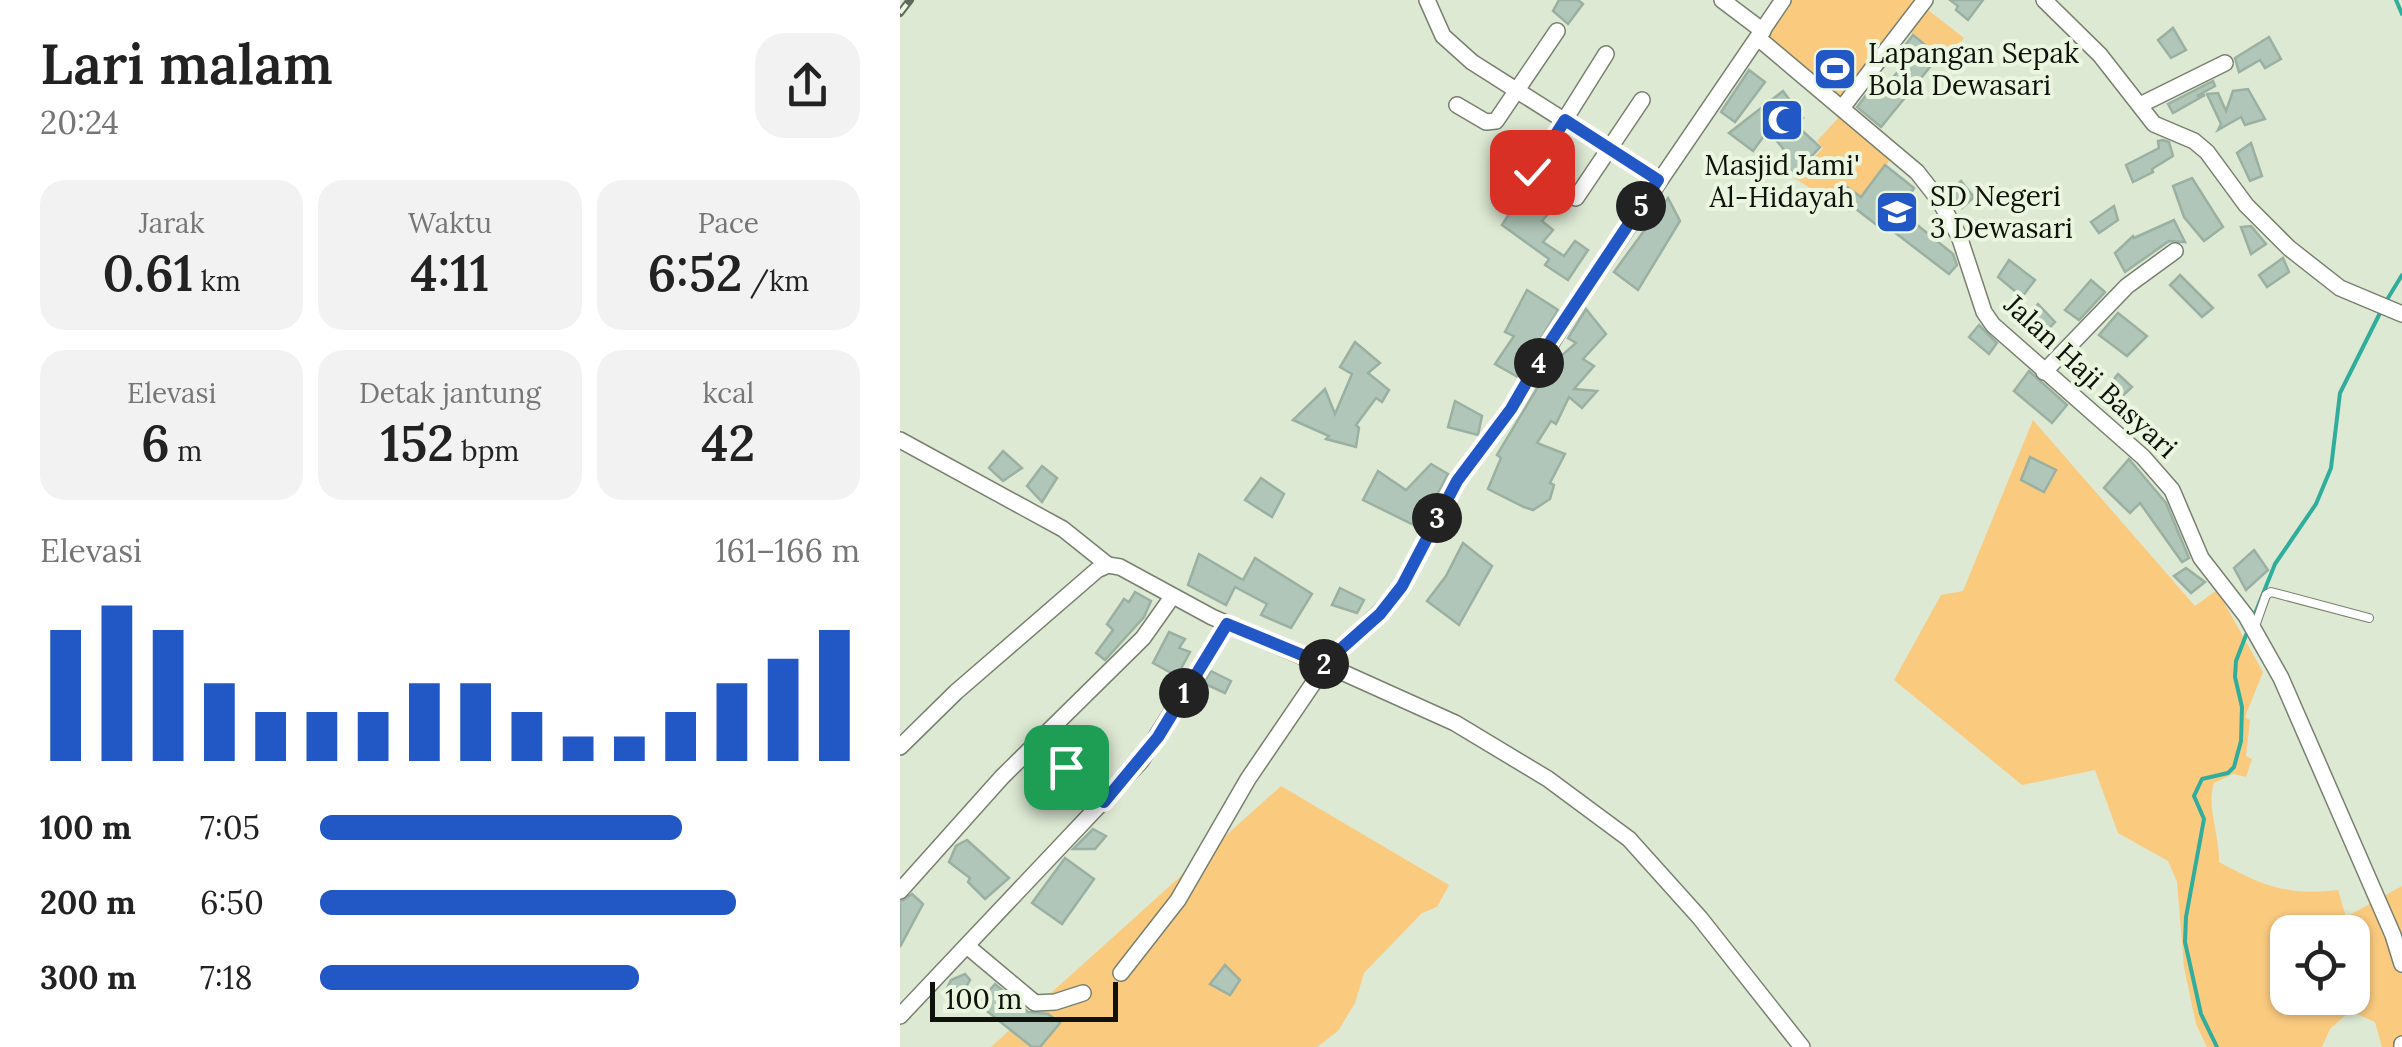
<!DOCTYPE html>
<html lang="id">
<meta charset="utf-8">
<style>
body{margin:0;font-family:Lora,serif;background:#f2f2f2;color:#222;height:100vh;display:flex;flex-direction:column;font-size:38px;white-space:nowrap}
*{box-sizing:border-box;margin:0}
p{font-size:32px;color:#767676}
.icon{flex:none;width:55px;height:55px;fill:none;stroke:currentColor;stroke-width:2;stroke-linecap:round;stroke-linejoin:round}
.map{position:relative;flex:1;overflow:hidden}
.drawer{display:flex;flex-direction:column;background:#fff;width:900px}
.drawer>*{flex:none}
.buttons{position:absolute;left:1370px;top:915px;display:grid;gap:20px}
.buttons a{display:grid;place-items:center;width:100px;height:100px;border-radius:20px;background:#fff;box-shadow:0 2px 8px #0004;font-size:50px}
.scale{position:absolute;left:30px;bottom:25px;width:188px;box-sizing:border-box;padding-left:10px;border:5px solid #0e120b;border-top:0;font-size:28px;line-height:35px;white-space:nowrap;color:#0e120b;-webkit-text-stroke:8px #ebf6e0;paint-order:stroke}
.pin{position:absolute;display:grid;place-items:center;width:85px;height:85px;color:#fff;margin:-42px;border-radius:20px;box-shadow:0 5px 15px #0006}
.km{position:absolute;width:50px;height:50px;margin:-25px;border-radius:50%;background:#222;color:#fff;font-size:28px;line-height:50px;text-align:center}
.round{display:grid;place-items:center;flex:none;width:105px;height:105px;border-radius:30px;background:#f2f2f2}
.head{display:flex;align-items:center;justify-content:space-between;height:170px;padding:0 40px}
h1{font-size:55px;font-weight:600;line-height:75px}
.metrics{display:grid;grid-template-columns:repeat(3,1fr);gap:15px;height:170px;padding:10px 40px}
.metrics div{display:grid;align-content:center;border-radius:25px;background:#f2f2f2;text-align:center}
.metrics b{font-size:50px;font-weight:600}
.metrics small{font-size:28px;font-weight:400}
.metrics p{font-size:28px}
.chart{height:280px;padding:20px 40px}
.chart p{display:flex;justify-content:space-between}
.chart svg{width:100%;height:180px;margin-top:10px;stroke:#2158c5;stroke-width:6}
ul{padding:0 40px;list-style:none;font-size:32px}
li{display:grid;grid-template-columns:160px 120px 1fr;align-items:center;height:75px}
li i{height:25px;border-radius:12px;background:#2158c5}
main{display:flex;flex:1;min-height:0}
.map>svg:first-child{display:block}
.green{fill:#faca7f;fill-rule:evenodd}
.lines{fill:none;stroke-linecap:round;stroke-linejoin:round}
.stream{stroke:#30ad9d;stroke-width:4}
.building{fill:#b0c6b8;stroke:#9ab0a2;stroke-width:2.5}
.lane-casing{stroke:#77816e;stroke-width:10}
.street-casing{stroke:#77816e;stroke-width:18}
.lane{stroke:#fff;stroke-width:8}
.street{stroke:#fff;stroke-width:15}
.rail-casing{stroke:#60685b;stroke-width:8}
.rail{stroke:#ebf6e0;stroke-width:4;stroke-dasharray:11;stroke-linecap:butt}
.route-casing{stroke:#fff;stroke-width:20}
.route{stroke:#2158c5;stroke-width:12}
.labels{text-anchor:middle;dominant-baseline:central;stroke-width:8;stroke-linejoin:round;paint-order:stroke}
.poi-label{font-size:28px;fill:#0e120b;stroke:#ebf6e0;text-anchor:start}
.street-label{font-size:28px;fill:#0e120b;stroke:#ebf6e0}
</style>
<main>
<section class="drawer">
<div class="head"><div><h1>Lari malam</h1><p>20:24</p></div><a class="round"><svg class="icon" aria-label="share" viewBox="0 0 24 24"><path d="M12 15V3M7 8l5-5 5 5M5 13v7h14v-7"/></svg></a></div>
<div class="metrics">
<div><p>Jarak</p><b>0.61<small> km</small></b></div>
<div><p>Waktu</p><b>4:11</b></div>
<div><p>Pace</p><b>6:52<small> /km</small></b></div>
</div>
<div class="metrics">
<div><p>Elevasi</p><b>6<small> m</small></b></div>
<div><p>Detak jantung</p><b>152<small> bpm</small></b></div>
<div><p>kcal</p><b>42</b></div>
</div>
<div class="chart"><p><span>Elevasi</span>161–166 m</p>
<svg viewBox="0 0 160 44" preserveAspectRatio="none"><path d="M5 44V12M15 44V6M25 44V12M35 44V25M45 44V32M55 44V32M65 44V32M75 44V25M85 44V25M95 44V32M105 44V38M115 44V38M125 44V32M135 44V25M145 44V19M155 44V12"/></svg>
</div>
<ul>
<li><b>100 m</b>7:05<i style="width:67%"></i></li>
<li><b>200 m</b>6:50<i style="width:77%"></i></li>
<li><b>300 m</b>7:18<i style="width:59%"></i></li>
</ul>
</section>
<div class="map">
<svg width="1502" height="1047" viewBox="0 0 1502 1047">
<rect width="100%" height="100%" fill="#dde9d3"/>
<g class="green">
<polygon points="889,0 1020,0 942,101 865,37"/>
<polygon points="1024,7 1064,38 1047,60 1007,29"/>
<polygon points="941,115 1010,175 991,159 961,197 947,187 934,203 894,178 923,148 917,141"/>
<path d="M 1133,420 L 1295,606 L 1317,590 L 1363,672 L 1345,717 L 1350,720 L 1346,756 L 1352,759 L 1346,777 L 1333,774 L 1314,783 C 1306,806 1320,836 1319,862 C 1363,886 1387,896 1438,890 L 1446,917 L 1502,886 L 1502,1047 L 1482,1047 L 1475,1022 L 1450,1011 L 1430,1029 L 1422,1047 L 1307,1047 L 1296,1024 L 1284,967 L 1277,882 L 1268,861 L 1218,833 L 1195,770 L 1122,785 L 994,680 L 1041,595 L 1063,591 ZM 1388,932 L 1452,932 L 1452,998 L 1388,998 Z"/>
<polygon points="381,786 549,885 537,907 522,913 464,973 455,1003 438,1031 417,1047 91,1047"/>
</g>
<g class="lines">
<g class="stream">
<polyline points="1496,0 1502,14"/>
<polyline points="1485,303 1502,275"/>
<polyline points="1354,616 1375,564 1416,504 1431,468 1440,393 1481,311"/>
<polyline points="1317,1047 1301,1014 1285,942 1286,917 1304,819 1294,796 1302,779 1328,773 1334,767 1341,741 1342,707 1335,677 1336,661 1348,630"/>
</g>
</g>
<g class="building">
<polygon points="659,0 678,0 683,4 668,24 653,11"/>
<polygon points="1050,0 1083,0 1068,20 1056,10 1058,6"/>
<polygon points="1273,28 1286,50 1271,58 1258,40"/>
<polygon points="1013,35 1039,56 981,127 957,107 970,90 978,96 1008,59 1000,52"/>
<polygon points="1369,37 1381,59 1365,68 1360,60 1339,72 1335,58"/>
<polygon points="849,70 865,82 835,122 821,112"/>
<polygon points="1313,81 1315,86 1297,96 1305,95 1273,113 1268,104"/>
<polygon points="1348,89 1365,119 1345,125 1341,117 1318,130 1321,124 1307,94 1318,93 1326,111 1333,91"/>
<polygon points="883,91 903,118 895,124 920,147 895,174 881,162 888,155 873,136 870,138 866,133 853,151 829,133"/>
<polygon points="1263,140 1269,142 1273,156 1252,169 1253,172 1233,182 1226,165 1259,148 1258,141"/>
<polygon points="1351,143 1362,176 1350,181 1337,153"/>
<polygon points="985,165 1014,188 1000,211 1053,254 1057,265 1049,274 985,225 982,229 952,206 949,210 937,200 947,187 961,197"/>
<polygon points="1292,178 1323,227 1304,241 1284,217 1273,186"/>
<polygon points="1061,181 1074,197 1062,208 1059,204 1056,206 1048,192"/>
<polygon points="629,183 655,206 642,221 653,230 643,242 664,256 675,241 688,250 668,280 645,265 649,259 602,225"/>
<polygon points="768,198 780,221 738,290 714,272"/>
<polygon points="1214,206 1218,220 1199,233 1191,222"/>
<polygon points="1274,220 1285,242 1269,241 1225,272 1215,253 1233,236 1234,238"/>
<polygon points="1351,226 1366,244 1351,254 1341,227"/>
<polygon points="1383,258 1389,272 1367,287 1359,275"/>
<polygon points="1109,260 1135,280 1122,297 1098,277"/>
<polygon points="1280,275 1313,308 1302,317 1270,285"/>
<polygon points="1191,280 1205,292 1179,320 1165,310"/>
<polygon points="627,290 658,310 618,377 595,364 614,336 605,332"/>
<polygon points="1138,304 1155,322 1143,335 1125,319"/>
<polygon points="686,309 706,334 683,359 694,366 674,389 697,391 682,408 669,397 656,424 651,421 637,443 665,454 650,483 654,485 650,499 633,510 624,507 588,489 601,458 597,455 651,365 676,343 668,338"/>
<polygon points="1218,313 1247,336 1227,356 1199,335"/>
<polygon points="1079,325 1097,343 1089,354 1069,337"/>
<polygon points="455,342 480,363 468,373 489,390 482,402 476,398 456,425 459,428 456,447 426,439 429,436 393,420 425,389 435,414 452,374 440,367"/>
<polygon points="1129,371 1167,405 1152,423 1114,391"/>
<polygon points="1218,374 1232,387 1218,400 1206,389"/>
<polygon points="555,401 582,416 578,435 548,427"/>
<polygon points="103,451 122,468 103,481 89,468"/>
<polygon points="1130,457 1156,470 1144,492 1121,480"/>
<polygon points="1229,459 1266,503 1289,558 1282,562 1240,503 1230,513 1204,488"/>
<polygon points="531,464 548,474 520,528 463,500 478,471 506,490"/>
<polygon points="142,466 157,478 142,502 127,486"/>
<polygon points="361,478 384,494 372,517 345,500"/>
<polygon points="563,543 592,566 559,625 527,601 546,576"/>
<polygon points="1354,550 1368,570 1346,590 1334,568"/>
<polygon points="299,554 343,580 355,558 412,594 391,628 361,615 367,604 335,587 326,605 288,585"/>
<polygon points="1286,568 1305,582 1291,593 1274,576"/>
<polygon points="440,588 464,600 457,613 432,605"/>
<polygon points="235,592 251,601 244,617 205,660 196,653 213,630 207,624 224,599 229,602"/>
<polygon points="269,632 285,639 279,648 290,652 277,676 253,663"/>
<polygon points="311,671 331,681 325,693 303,683"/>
<polygon points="193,829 206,836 195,849 173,849"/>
<polygon points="67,840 109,878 85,899 68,882 70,878 49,862 56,846"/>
<polygon points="165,858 194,879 162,924 132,903"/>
<polygon points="12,894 23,904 0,947 0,902"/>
<polygon points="325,965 340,980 330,995 310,984"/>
<polygon points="65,974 70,980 57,1003 44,994 51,980"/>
<polygon points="95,984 128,1012 148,1014 160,1023 140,1047 132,1047 78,1004"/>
</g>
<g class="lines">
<g class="lane-casing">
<polyline id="lane" points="1354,629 1366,595 1371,592 1469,618"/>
</g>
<g class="street-casing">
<g id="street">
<polyline points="527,0 543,36 572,62 758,180"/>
<polyline points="822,0 863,31"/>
<polyline points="1144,0 1200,55 1254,124 1294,141 1307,152 1346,205 1389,248 1440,288 1502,314"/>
<polyline points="858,38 1017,172 1039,200 1059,236 1084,312 1093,325 1243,457 1272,490 1301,558 1346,616 1381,678 1493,935 1502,964"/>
<polyline points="557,105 586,122 596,121 657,31"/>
<polyline points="1240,105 1325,63"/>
<polyline points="942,108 1025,0"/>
<polyline points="632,172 706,54"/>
<polyline points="676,198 742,100"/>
<polyline points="1144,372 1227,286 1275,251"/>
<polyline points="0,440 163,529 208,565"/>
<polyline points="424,664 555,723 648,779 729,839 800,918 902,1047"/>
<polyline points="0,747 56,692 197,570 208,565 220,567 312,617 417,663 430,660 479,613 502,586 557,481 611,409 671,311 883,0"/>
<polyline points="166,767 204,802"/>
<polyline points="0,891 102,777 243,638 272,597"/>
<polyline points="67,946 135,1003 155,1002 183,993"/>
<polyline points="221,973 278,900 348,779 425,666"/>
<polyline points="0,1016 241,761 327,624"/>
<polyline points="1502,1047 1502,1044"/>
</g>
</g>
<use href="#lane" class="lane"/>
<use href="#street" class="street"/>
<g class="rail-casing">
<polyline id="rail" points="0,13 10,0"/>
</g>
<use href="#rail" class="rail"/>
</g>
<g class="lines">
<g class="route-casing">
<polyline id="route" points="166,767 204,802 258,737 327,624 424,664 480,614 502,586 557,481 611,409 650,342 758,180 665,120 632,172"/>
</g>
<use href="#route" class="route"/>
</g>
<defs>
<g id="stadium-square" transform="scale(2.25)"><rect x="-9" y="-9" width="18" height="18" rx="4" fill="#2158c5" stroke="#ebf6e0"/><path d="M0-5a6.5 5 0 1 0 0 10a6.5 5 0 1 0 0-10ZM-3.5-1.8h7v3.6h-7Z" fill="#fff"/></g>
<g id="mosque-square" transform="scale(2.25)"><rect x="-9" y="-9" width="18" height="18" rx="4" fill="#2158c5" stroke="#ebf6e0"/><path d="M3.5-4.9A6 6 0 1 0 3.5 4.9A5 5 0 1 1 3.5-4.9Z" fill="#fff"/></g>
<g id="school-square" transform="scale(2.25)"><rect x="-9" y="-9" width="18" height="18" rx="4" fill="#2158c5" stroke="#ebf6e0"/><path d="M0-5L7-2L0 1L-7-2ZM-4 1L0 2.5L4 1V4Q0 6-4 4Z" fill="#fff"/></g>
</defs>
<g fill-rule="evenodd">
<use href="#stadium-square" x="935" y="69"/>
<use href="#mosque-square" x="882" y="120"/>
<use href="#school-square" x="997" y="212"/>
</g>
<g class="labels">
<g class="poi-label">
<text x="968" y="53">Lapangan Sepak<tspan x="968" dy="32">Bola Dewasari</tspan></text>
<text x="882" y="165" text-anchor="middle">Masjid Jami'<tspan x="882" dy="32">Al-Hidayah</tspan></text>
<text x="1030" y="196">SD Negeri<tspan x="1030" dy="32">3 Dewasari</tspan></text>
</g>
<g class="street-label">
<text transform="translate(1191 376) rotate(43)">Jalan Haji Basyari</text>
</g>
</g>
</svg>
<div class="buttons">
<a><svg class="icon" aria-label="locate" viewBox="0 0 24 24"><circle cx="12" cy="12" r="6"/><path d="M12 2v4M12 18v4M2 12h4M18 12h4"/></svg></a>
</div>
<div class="scale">100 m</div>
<div class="pin" style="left:166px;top:767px;background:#1e9e55"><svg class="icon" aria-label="arrive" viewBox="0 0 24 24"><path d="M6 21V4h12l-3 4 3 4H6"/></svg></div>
<div class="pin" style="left:632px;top:172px;background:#d93025"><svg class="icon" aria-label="check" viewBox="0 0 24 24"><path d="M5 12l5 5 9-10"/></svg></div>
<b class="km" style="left:284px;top:693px">1</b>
<b class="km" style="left:424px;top:664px">2</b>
<b class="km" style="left:537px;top:518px">3</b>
<b class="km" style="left:639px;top:363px">4</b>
<b class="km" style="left:741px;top:206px">5</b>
</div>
</main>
